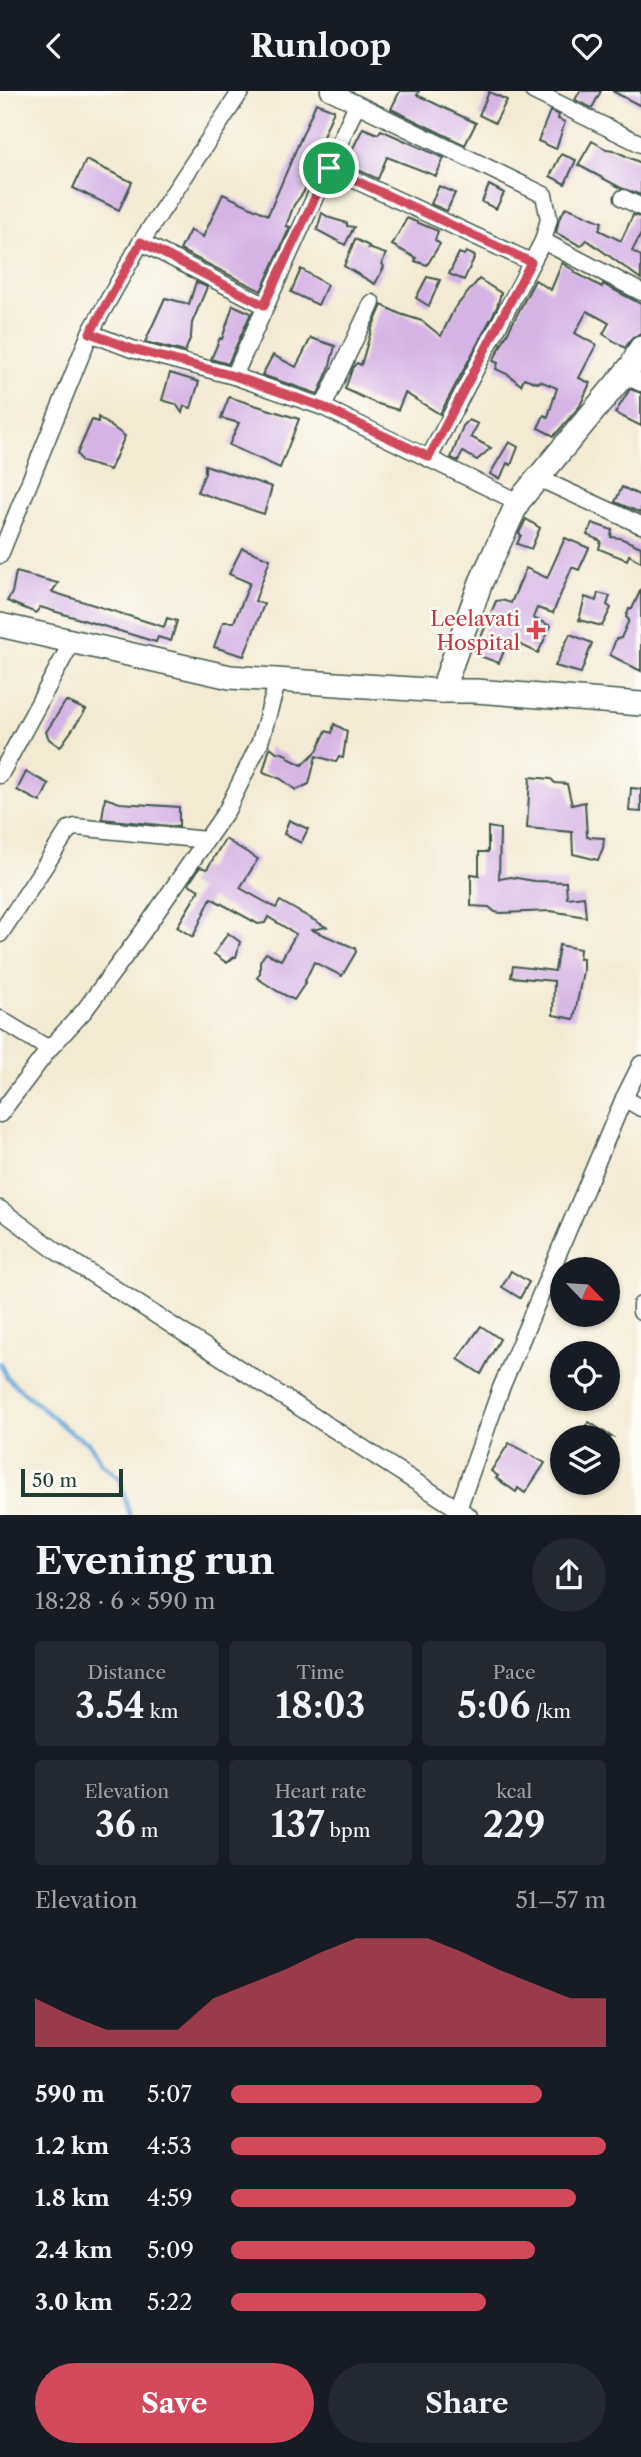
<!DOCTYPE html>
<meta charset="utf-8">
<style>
body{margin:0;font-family:"Libre Caslon Text",serif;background:#242831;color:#f1f3f6;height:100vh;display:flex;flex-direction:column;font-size:26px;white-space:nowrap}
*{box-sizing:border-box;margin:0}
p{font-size:23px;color:#9ea1a6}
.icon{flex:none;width:38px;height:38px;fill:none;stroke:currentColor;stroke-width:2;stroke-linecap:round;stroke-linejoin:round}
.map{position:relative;height:1424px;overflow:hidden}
.panel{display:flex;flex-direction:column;background:#171b24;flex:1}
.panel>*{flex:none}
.needle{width:46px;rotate:115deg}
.tools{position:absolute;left:550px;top:1166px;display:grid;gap:14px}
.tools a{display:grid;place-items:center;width:70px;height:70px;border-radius:50%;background:#171b24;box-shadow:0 2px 5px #0004;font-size:35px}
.scale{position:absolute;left:21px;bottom:18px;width:102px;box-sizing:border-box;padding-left:7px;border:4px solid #1f3d34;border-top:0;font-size:19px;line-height:24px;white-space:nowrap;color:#1f3d34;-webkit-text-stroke:5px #fdfcf7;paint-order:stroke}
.pin{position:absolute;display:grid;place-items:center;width:60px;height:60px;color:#fff;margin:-30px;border:4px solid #fff;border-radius:50%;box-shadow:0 2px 7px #0007}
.round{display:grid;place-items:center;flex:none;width:74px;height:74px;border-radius:37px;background:#242831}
.overview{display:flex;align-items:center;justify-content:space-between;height:119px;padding:0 35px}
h1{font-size:38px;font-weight:700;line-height:52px}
.metrics{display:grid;grid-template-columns:repeat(3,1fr);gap:10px;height:119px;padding:7px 35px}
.metrics div{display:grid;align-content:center;border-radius:7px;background:#242831;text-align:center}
.metrics b{font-size:35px;font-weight:700}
.metrics small{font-size:19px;font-weight:400}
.metrics p{font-size:19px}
.chart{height:196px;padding:14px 35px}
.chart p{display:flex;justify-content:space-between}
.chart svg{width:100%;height:126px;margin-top:7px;fill:#d1495b;opacity:.7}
.action{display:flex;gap:14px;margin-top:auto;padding:14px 35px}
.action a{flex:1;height:80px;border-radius:42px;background:#d1495b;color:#fff;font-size:28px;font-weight:700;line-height:80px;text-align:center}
.action a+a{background:#242831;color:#f1f3f6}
ul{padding:0 35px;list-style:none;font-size:23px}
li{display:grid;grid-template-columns:112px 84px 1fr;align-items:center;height:52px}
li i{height:18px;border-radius:9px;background:#d1495b}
header{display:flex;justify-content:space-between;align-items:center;height:91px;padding:0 35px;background:#171b24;font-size:32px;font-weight:700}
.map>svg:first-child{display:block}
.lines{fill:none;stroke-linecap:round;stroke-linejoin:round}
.stream{stroke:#5fa1d3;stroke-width:4.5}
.building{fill:#d4b4e4}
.street-casing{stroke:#3f574c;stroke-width:19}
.secondary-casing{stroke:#3f574c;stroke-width:26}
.street{stroke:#fff;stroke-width:16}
.secondary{stroke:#fff;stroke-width:23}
.route-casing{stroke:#fff;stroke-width:14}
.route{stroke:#d1495b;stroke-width:9}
.health-dot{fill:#e0444e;stroke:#fdfcf7;stroke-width:2.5}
.labels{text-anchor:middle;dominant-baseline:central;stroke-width:5;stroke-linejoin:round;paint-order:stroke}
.health-label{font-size:21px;fill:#be3a42;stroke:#fdfcf7;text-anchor:end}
</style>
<header><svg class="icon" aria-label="back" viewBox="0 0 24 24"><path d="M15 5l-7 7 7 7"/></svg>Runloop<svg class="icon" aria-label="heart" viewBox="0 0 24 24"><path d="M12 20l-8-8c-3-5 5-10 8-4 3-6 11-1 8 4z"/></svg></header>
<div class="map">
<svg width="641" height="1425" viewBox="0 0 641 1425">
<rect width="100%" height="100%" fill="#fdfcf7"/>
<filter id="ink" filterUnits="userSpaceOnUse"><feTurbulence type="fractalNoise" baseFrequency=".0143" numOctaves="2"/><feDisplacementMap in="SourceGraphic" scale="14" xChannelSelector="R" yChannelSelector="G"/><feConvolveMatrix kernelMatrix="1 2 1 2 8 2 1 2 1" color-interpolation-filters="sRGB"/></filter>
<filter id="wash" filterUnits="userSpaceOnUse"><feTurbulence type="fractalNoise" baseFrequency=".00686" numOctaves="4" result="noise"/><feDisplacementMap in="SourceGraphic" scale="28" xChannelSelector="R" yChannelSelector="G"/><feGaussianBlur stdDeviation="1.57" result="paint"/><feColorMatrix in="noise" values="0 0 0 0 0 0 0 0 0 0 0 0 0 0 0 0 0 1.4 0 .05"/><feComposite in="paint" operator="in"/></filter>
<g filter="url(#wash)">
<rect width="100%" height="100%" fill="#f3ead3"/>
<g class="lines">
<polyline class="stream" points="0,1272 7,1287 69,1340 90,1353 101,1372 119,1387 130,1425"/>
</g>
<g id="blocks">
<g class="building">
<polygon points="400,0 419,0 417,4 476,32 465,54 391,18"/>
<polygon points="580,0 601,0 592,17 575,9"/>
<polygon points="612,0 641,0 641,15"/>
<polygon points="489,1 507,9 495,32 479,24"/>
<polygon points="316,12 334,19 320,53 321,60 314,74 316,75 303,102 294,114 286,135 290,136 261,200 180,159 190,139 203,146 223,103 268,124"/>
<polygon points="550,20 559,24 558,28 565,31 556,58 538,50"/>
<polygon points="363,37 378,43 381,39 444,67 436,85 387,66 378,88 345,73"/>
<polygon points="592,50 606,58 613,59 641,72 641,104 621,97 578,74"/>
<polygon points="561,63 576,69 565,93 550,85"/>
<polygon points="86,69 132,91 119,119 73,97"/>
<polygon points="489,94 504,102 496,118 482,111"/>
<polygon points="439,95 455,102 447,120 431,113"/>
<polygon points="566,116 602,131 599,139 621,150 633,124 641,126 641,143 632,160 641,165 641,188 587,149 581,155 556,142 559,128"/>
<polygon points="322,122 330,127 347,132 347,135 354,136 345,154 317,139"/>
<polygon points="407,127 438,140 435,149 440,153 427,174 415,170 416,167 392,154"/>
<polygon points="355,148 369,155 368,157 386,163 382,172 384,176 375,193 344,175"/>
<polygon points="466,161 475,165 464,189 449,183 459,162 464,164"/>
<polygon points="562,172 575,180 574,181 602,196 603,193 641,213 641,243 633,246 625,257 603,243 609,232 587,220 575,242 596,254 579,287 590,292 580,315 554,345 538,337 544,324 548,326 557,297 540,290 538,292 524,287 521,294 509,284 496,278 498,272 493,270 535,189 551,199"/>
<polygon points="301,178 327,194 318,214 291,201"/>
<polygon points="427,186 440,189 429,215 416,207"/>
<polygon points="479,188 501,202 497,216 440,323 405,302 398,319 375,312 345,298 353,276 357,272 361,274 372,237 382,214 400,223 422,230 441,245 454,218"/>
<polygon points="196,191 207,196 192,232 191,245 185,261 145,251 165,207 189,213"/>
<polygon points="233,214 251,222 228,273 211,268 220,247 222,248"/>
<polygon points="311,247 335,255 329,278 318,303 262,284 273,264 296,276"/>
<polygon points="170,282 199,291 191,317 184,315 182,322 176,313 162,309"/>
<polygon points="630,298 641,302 641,335 615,322"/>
<polygon points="229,306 299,328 280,377 229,354 239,332 221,327"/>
<polygon points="98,326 125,345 110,379 82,371 77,363 92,329 98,331"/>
<polygon points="469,329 478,333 471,346 491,357 477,369 463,361 458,370 451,367 463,335"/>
<polygon points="509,351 518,356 511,374 507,372 500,388 490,383"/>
<polygon points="205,374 272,396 264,423 197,401 205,382"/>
<polygon points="622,396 641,405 641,422 615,411"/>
<polygon points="526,428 540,437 531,458 517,453 521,444 519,442"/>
<polygon points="592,432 612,439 611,446 620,447 641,456 641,471 629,464 627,469 599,458 601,450 587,444"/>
<polygon points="565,447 589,457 579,479 572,476 553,522 537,517 533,527 551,535 538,562 509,548 499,572 474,563 496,510 502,509 511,512 526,477 547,487"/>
<polygon points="242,457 270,468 255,510 264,513 244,565 214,556 223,531 234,531 250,492 229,483"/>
<polygon points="16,481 58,492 52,501 164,536 167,527 177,530 171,550 158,546 156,551 40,516 36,522 7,510 12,502"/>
<polygon points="641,498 641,580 610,564 616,548 621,547 629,529 626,526 629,518 632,518"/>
<polygon points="598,502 610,505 607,514 611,517 602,535 579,529 585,506 596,510"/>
<polygon points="570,543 592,552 581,582 555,575"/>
<polygon points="66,610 86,619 60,656 49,648 46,641"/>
<polygon points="334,633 347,640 343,667 339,666 336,671 316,665 309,693 296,699 281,688 263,681 270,656 278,662 280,661 287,664 290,668 302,674 317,660 326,640 332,642"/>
<polygon points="26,681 49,693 40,711 17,699"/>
<polygon points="530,686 551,688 555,692 567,693 572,714 585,711 587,746 604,747 603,757 598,769 573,763 572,741 527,737"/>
<polygon points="631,697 641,698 641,721 629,720"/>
<polygon points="105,707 120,712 179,716 179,736 102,728"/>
<polygon points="289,729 308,738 301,752 284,743"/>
<polygon points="488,736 500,738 499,788 511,786 534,790 566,791 567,807 584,805 586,826 551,820 501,822 495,821 489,816 471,815 471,783 479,784 479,761 488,761"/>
<polygon points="225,748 258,768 240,797 276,817 280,810 326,836 312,839 355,857 356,861 342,885 314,871 305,890 306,891 294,909 277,900 257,887 260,882 260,870 266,862 281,869 296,843 268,826 265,832 258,833 211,807 193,846 177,836 199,799 189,793 190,791 200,776 207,778"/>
<polygon points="228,842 240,851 236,866 234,866 227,872 214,863"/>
<polygon points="559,854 580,858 579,868 583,867 583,880 574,928 553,924 554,890 511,886 513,875 555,880"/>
<polygon points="511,1180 529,1191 520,1207 502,1196"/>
<polygon points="481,1235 500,1248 481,1283 458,1268"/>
<polygon points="589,1331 612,1346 579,1346"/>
<polygon points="509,1352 545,1372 525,1402 518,1397 516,1401 496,1387 498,1385 491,1380"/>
</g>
</g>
</g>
<g filter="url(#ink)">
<use href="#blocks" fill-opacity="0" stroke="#3f574c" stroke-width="2"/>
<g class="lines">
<g class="street-casing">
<g id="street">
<polyline points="329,0 357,13"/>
<polyline points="533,0 641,53"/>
<polyline points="329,77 531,171"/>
<polyline points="623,107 641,116"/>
<polyline points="543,150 641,201"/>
<polyline points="141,151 264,214"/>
<polyline points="90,242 132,258 234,285 323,316 518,411"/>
<polyline points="624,284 641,292"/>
<polyline points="234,285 357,13 544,104 549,128 543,150 429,367"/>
<polyline points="323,316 372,212"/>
<polyline points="538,387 641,434"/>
<polyline points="0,464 90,242 141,151 241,0"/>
<polyline points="0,684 73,549"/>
<polyline points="0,843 69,738 76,736 206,749"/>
<polyline points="0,928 49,958"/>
<polyline points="624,1007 641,1017"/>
<polyline points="0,1023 49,958 84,920 142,842 227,719 260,651 278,589"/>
<polyline points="0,1118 56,1160 469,1425"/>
<polyline points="641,1214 641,1221"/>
<polyline points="456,1424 501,1297 624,1007 641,973"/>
</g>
</g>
<g class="secondary-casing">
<g id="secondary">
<polyline points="0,534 230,586 442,600 476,600 641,613"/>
<polyline points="442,600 481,491 518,411 632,274 641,257"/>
</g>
</g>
<use href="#street" class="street"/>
<use href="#secondary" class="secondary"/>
</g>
</g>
<g class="lines" filter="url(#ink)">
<g class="route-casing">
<polygon id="route" points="329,77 531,171 429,366 323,316 234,285 132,258 90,242 141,151 264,214"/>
</g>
<use href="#route" class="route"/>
</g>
<path class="health-dot" d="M532.5 528.5h7v7h7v7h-7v7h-7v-7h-7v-7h7z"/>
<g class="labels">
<g class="health-label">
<text x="520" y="527">Leelavati<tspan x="520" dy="24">Hospital</tspan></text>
</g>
</g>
</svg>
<div class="tools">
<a><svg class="needle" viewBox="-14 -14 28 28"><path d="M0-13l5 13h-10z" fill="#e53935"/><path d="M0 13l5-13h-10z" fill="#9ea1a6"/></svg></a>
<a><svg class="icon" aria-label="locate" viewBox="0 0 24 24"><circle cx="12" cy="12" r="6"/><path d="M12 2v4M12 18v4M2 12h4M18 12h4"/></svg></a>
<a><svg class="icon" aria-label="layers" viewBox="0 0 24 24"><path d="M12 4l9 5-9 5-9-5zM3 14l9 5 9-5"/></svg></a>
</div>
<div class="scale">50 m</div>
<div class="pin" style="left:329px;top:77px;background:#1e9e55"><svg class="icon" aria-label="arrive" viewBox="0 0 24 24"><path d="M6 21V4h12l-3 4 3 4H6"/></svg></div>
</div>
<section class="panel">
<div class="overview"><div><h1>Evening run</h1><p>18:28 · 6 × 590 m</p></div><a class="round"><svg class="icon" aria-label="share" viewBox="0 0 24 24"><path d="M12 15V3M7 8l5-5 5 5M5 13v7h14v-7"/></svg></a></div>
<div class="metrics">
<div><p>Distance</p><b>3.54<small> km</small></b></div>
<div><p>Time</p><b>18:03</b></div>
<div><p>Pace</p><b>5:06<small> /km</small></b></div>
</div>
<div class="metrics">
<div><p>Elevation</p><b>36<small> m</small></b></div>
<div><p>Heart rate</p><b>137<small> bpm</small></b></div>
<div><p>kcal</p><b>229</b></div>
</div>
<div class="chart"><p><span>Elevation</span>51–57 m</p>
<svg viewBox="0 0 160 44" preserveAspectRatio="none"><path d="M0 44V27L10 33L20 38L30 38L40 38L50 27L60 22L70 17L80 11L90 6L100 6L110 6L120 11L130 17L140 22L150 27L160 27V44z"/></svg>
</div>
<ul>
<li><b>590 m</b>5:07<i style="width:83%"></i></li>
<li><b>1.2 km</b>4:53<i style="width:100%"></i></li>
<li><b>1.8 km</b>4:59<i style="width:92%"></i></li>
<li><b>2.4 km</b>5:09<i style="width:81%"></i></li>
<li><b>3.0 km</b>5:22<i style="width:68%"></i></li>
</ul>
<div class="action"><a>Save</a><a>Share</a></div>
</section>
